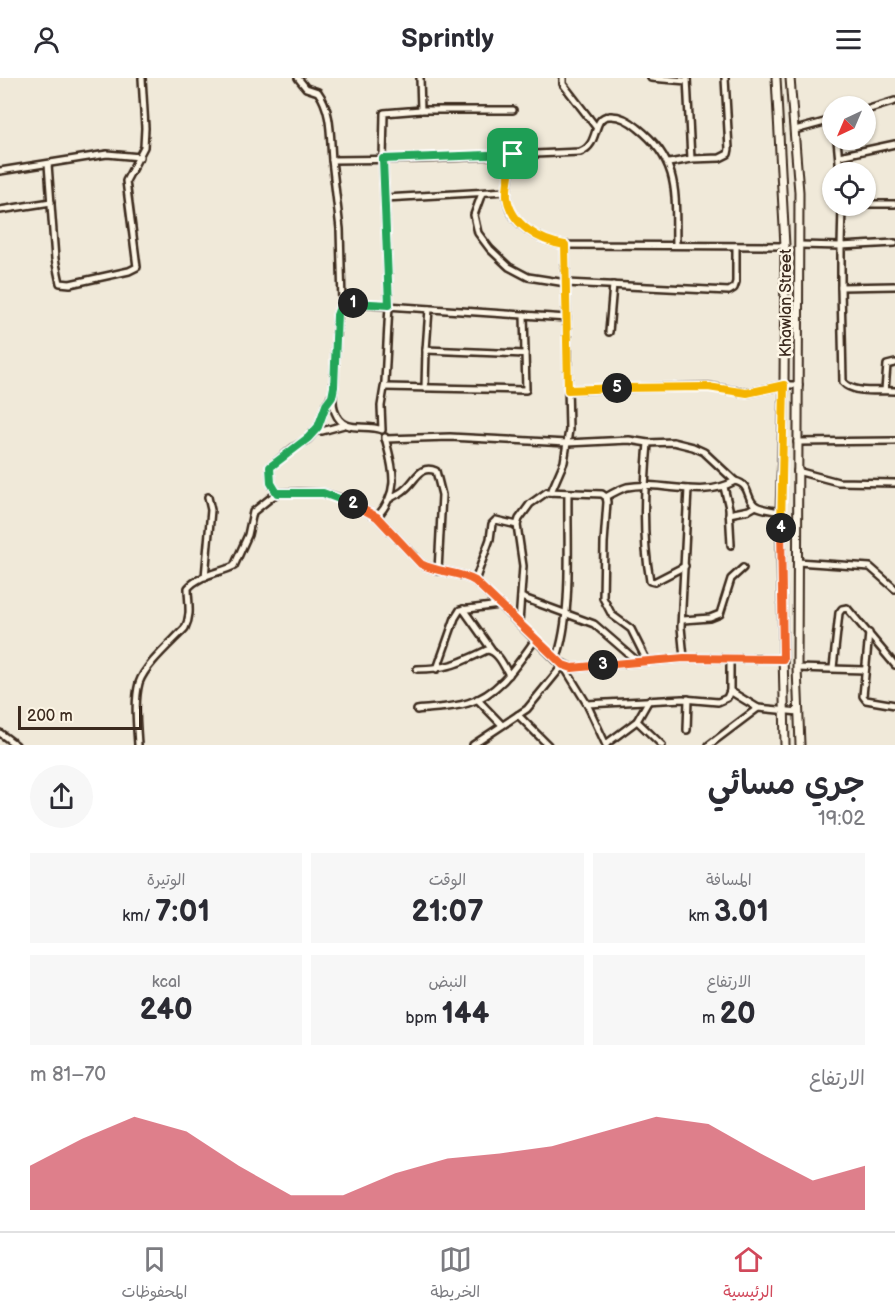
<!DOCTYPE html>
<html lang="ar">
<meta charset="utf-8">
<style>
body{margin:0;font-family:"Balsamiq Sans","Playpen Sans Arabic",sans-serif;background:#f7f7f7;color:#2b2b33;direction:rtl;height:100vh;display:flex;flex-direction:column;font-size:22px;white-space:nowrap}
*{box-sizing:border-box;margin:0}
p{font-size:20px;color:#7c7c81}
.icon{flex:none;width:33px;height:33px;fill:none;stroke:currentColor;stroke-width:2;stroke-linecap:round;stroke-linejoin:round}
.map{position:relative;height:667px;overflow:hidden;direction:ltr}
.panel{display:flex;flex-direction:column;background:#fff;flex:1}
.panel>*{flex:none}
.needle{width:39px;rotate:224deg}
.buttons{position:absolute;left:822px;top:18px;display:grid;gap:12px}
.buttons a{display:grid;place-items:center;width:54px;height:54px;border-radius:50%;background:#fff;box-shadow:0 2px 4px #0004;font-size:30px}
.scale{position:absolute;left:18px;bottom:15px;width:124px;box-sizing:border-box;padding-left:6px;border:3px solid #3b2a1e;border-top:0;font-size:16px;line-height:21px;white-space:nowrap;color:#3b2a1e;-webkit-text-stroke:4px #fcf5e5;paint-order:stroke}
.pin{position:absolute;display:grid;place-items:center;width:51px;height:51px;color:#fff;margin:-26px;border-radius:12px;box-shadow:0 3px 9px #0006}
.km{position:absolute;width:30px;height:30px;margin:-15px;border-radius:50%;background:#222;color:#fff;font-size:16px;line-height:30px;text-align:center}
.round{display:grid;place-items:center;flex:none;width:63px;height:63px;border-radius:32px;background:#f7f7f7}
.summary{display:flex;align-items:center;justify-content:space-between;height:102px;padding:0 30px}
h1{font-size:33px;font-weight:600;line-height:45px}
.metrics{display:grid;grid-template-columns:repeat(3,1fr);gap:9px;height:102px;padding:6px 30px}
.metrics div{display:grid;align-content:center;border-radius:0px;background:#f7f7f7;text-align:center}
.metrics b{font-size:30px;font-weight:600}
.metrics small{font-size:16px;font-weight:400}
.metrics p{font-size:16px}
.chart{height:168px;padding:12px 30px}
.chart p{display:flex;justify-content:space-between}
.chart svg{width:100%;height:108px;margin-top:6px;fill:#d1495b;opacity:.7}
header{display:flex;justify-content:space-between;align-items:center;height:78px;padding:0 30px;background:#fff;font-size:27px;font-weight:600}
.menu{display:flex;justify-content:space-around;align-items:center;height:84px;border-top:2px solid #e1e1e2;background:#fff;font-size:16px;color:#7c7c81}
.menu a{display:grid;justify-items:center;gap:3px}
.menu .selected{color:#d1495b}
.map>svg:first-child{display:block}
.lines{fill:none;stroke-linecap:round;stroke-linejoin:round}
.minor-casing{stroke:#3b2a1e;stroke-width:10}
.major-casing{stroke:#3b2a1e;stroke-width:11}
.minor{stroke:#fcf5e5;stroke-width:5}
.major{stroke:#fcf5e5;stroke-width:7}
.split-1-casing{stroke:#fff;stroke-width:12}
.split-2-casing{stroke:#fff;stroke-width:12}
.split-3-casing{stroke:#fff;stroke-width:12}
.split-4-casing{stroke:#fff;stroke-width:12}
.split-5-casing{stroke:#fff;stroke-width:12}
.split-6-casing{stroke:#fff;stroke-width:12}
.split-1{stroke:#22a559;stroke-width:8}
.split-2{stroke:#22a559;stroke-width:8}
.split-3{stroke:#f0652b;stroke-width:8}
.split-4{stroke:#f0652b;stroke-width:8}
.split-5{stroke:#f5b400;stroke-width:8}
.split-6{stroke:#f5b400;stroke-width:8}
.labels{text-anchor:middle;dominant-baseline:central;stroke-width:5;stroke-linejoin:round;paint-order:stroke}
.street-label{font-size:16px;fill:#3b2a1e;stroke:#fcf5e5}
</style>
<header><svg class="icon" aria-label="menu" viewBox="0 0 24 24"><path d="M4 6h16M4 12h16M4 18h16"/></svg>Sprintly<svg class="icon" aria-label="person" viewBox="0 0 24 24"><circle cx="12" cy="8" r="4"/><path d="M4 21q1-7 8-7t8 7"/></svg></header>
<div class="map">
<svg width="895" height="667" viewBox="0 0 895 667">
<rect width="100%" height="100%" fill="#f0e9d9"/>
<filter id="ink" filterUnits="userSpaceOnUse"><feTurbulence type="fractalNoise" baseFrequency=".0167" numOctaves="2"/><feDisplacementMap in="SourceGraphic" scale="12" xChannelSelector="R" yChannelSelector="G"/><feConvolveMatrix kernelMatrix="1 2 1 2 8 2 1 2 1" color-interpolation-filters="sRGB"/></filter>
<g filter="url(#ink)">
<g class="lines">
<g class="minor-casing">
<g id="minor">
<path d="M 298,0 L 306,10 L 318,14 C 332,33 330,59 332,82"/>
<polyline points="420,0 421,32 513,32"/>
<polyline points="563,0 563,6 596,49"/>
<polyline points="651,0 687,3"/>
<polyline points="687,0 691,81"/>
<polyline points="866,32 895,23"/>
<polyline points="795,52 832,42"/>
<polyline points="837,62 840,94"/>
<path d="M 513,76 C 511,89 508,102 507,114 C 506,145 539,163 565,167 L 785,168"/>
<polyline points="839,78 895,66"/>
<polyline points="669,85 691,81 720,80 728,76 729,71 725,0"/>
<polyline points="48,86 55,181 60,205 70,206 129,193 137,189 126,103 144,69 145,50 142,0"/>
<polyline points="0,93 107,76 140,79"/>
<polyline points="482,115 474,137 478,155 490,171 509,189 528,199 566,205 729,213 734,210 736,204 736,168"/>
<polyline points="385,120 507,113"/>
<polyline points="866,126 895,126"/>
<polyline points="842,128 841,168 895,165"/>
<polyline points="0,132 51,124"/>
<polyline points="799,167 841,168 841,209 895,208"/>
<path d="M 841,209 L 843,304 C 853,316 880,312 895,313"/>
<path d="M 342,224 L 337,237 L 334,309 C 332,318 332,325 335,334 C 344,357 365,345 382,352 L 381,328 L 385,304 L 389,227 L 383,81 L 384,35 L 421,32"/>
<polyline points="429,231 426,272 525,276"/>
<path d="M 567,240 L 342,225 L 340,151 L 332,82 L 420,81 L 580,74 C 601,66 591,39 609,38 C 621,37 630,43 638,50 C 681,84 675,117 676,167"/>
<polyline points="609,254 613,207"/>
<polyline points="385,309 526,312 524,237"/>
<polyline points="425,310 426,272"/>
<polyline points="568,312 708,308 747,315 784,307 799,307"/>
<polyline points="885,312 887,287 895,285"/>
<polyline points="315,352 322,353 344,347"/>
<polyline points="385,361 450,359 567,365 629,362 648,365 673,364 693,369 704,374 735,403"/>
<polyline points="797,364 895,363"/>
<path d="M 648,365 C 644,412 642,457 650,503 L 654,504 L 685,488"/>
<polyline points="797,393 838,404 895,405"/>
<polyline points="724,409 729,430 731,467"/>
<polyline points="551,414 564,384 569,352 565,167"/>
<polyline points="277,415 271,405 270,389 293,370 308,361 318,349 326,327 331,319"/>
<path d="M 606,419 C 613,415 620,411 627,409 C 663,402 701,422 735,403 C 752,407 745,421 756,428 C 763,432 773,432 780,434"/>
<path d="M 391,420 C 395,417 401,415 404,412 C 416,403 419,386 436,393 L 442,417 L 438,493"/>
<polyline points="729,436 749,432 756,428"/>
<path d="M 377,439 C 401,412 393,392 385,359"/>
<polyline points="797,484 870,489 895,511"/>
<polyline points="205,499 211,432 208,419"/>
<polyline points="475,503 490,461 492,446 496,442 517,447"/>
<polyline points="521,519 594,546 638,584"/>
<polyline points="463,531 492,572"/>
<polyline points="683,542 710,540 720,536 731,501 743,490"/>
<polyline points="519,545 523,488 517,447 519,441 530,426 547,414 602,416 606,419 607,424 604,465 603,520 612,537 631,551 647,583"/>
<polyline points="869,555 863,618 866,622 895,627"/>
<polyline points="684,580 681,549 688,411"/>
<path d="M 556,582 C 573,536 567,465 568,415"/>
<polyline points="563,587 587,626 606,667"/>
<polyline points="797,590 865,592"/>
<polyline points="833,590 839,535 842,531 847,530 895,587"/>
<path d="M 417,591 C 448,591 460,585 487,572 C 498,573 504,588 509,597"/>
<polyline points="437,591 455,540 460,532 500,527"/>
<polyline points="730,613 758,630 799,634"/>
<polyline points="477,621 502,647"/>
<polyline points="587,626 683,621 718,624 727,620 730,613 730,581"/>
<path d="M 417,632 C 434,630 452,630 468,625 C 499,616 517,587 535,562"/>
<polyline points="518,637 548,667"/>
<polyline points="637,643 662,667"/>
<polyline points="687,652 688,621"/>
<polyline points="0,655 16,667"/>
<polyline points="606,666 637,643 649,622"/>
<path d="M 138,667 C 137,648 134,624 139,605 C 145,587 172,564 185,550 C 192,536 188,525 188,510 C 199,497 219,495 234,488 L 248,457 L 253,434 L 277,415 L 299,414 L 323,415 L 340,420 L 366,433 L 377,439 L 421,486 C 438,495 459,493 475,503 L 556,582 L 572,590 L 684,580 L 783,581"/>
<polyline points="473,667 527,631 563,587"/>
<polyline points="709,667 758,630"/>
</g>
</g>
<g class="major-casing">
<g id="major">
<polyline points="776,0 785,168 784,307 780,434 785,667"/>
<polyline points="790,0 799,114 797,590 800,667"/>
</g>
</g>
<use href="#minor" class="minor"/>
<use href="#major" class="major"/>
</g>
</g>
<g class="lines" filter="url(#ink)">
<g class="split-1-casing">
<polyline id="split-1" points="353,225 389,227 383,81 513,76"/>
</g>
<g class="split-2-casing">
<polyline id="split-2" points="353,225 342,224 337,237 334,309 332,319 326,327 318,349 308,360 270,389 271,405 277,415 323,415 353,426"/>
</g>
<g class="split-3-casing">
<path id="split-3" d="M 353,426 L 377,439 L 421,486 C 438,495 459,493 475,503 L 563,587 L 572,590 L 603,587"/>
</g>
<g class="split-4-casing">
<polyline id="split-4" points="603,587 684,580 783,581 781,450"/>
</g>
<g class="split-5-casing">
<polyline id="split-5" points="617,310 708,309 747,315 784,307 781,450"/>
</g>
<g class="split-6-casing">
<path id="split-6" d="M 513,76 C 511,90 506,106 507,119 C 511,147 540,163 565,167 L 568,312 L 617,310"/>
</g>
<use href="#split-1" class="split-1"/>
<use href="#split-2" class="split-2"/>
<use href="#split-3" class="split-3"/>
<use href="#split-4" class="split-4"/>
<use href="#split-5" class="split-5"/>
<use href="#split-6" class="split-6"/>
</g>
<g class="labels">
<g class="street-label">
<text transform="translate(786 225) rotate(-90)">Khawlan Street</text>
</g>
</g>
</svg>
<div class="buttons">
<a><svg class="needle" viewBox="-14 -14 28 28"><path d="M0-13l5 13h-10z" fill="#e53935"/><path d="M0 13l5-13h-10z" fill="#7c7c81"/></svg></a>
<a><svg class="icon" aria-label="locate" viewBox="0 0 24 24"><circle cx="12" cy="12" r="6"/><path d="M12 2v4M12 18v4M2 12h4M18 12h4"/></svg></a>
</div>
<div class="scale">200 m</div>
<div class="pin" style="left:513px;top:76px;background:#1e9e55"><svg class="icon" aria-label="arrive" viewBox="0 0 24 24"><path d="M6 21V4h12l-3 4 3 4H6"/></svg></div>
<b class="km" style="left:353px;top:225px">1</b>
<b class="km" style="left:353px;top:426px">2</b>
<b class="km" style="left:603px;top:587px">3</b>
<b class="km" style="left:781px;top:450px">4</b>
<b class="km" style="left:617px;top:310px">5</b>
</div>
<section class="panel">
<div class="summary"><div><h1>جري مسائي</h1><p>19:02</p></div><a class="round"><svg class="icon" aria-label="share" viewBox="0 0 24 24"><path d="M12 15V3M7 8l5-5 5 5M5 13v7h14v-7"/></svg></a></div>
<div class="metrics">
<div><p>المسافة</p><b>3.01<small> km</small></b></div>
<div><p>الوقت</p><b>21:07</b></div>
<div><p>الوتيرة</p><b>7:01<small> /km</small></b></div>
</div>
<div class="metrics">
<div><p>الارتفاع</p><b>20<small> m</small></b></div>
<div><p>النبض</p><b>144<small> bpm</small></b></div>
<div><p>kcal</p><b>240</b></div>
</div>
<div class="chart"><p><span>الارتفاع</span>70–81 m</p>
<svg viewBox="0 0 160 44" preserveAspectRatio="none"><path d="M0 44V26L10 15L20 6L30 12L40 26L50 38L60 38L70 29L80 23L90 21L100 18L110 12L120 6L130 9L140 21L150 32L160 26V44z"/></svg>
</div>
</section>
<nav class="menu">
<a class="selected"><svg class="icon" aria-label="home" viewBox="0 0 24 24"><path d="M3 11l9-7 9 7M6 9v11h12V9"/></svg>الرئيسية</a>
<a><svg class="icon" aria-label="map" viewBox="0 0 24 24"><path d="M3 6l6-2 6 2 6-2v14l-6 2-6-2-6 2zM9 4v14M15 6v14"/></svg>الخريطة</a>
<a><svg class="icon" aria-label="saved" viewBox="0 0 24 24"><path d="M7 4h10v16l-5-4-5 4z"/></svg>المحفوظات</a>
</nav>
